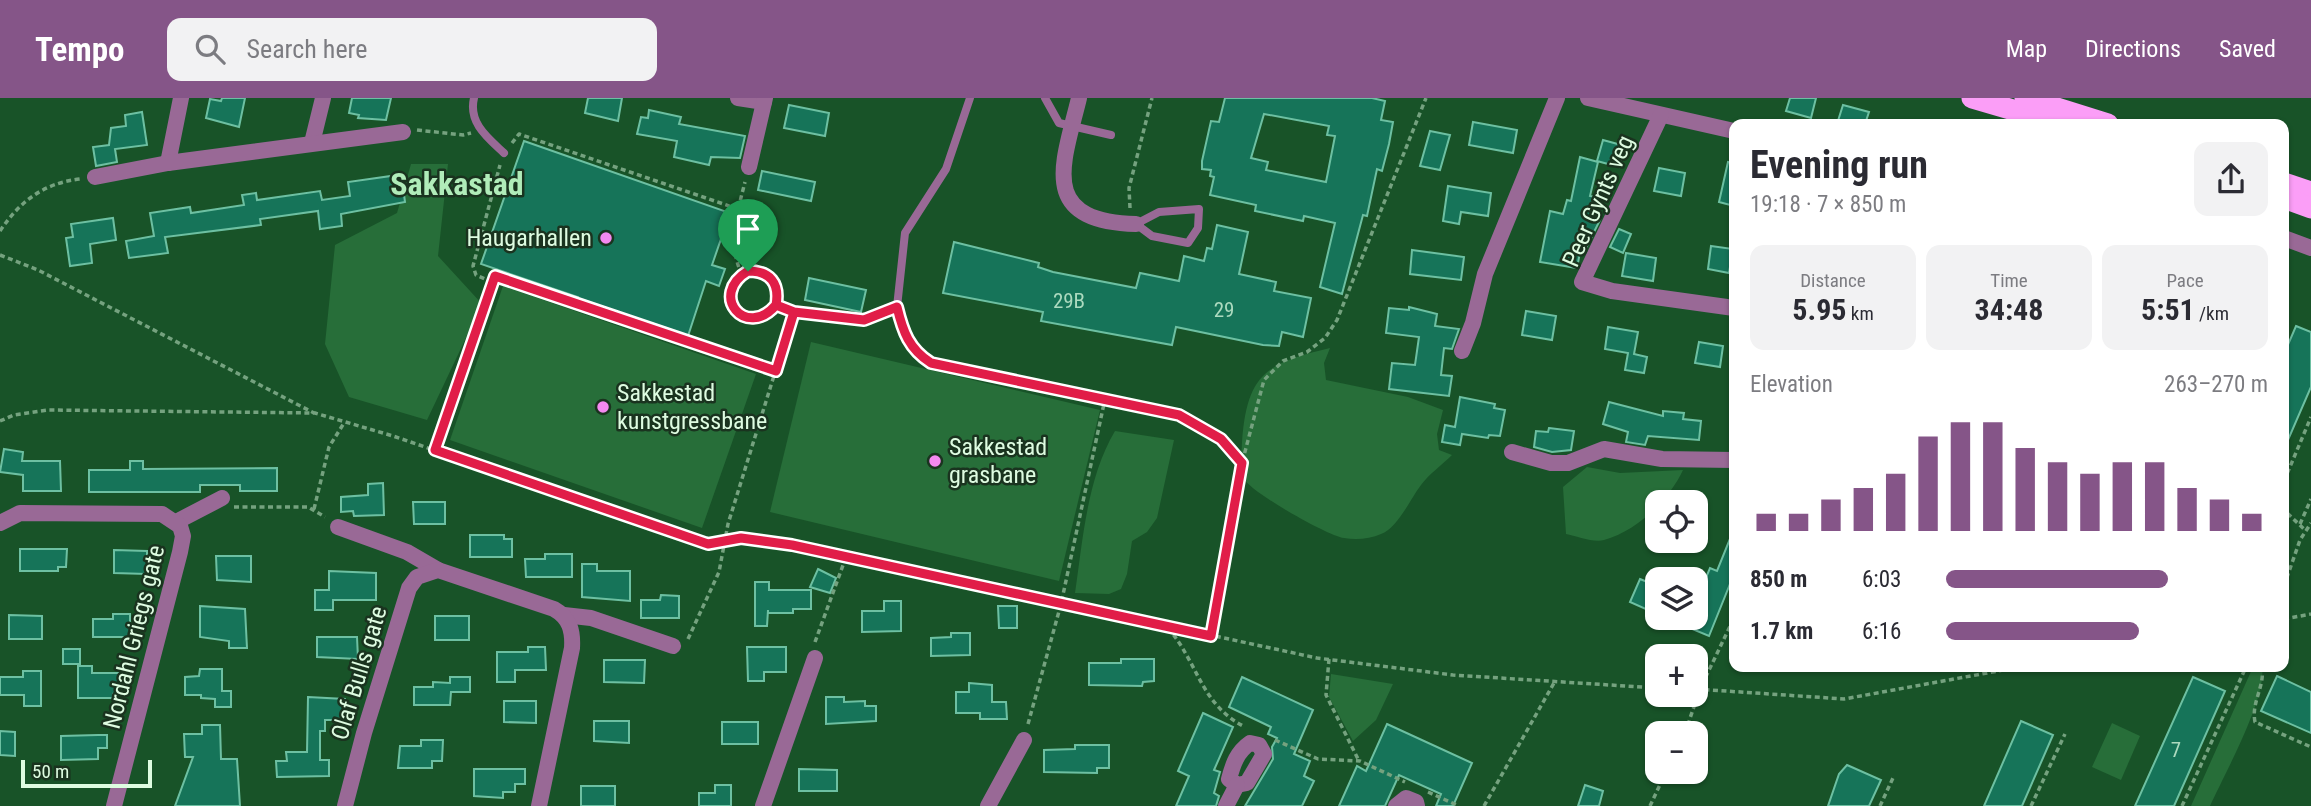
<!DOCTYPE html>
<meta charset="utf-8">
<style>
body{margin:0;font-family:"Roboto Condensed",sans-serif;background:#f2f2f3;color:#2b2b33;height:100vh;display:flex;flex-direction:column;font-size:26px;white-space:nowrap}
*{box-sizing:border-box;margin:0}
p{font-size:23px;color:#7c7c81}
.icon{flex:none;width:38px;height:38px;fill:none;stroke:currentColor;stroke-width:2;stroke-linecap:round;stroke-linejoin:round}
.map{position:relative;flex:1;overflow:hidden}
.drawer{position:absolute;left:1729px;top:21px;width:560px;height:553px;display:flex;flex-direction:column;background:#fff;border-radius:14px;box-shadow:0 2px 5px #0004}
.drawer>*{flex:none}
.tools{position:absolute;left:1645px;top:392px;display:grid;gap:14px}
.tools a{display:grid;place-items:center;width:63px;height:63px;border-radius:14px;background:#fff;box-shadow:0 2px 5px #0004;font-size:35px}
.scale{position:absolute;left:21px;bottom:18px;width:131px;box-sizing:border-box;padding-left:7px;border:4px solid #defce1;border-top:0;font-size:19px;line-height:24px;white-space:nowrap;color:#defce1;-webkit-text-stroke:5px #1a331f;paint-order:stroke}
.pin{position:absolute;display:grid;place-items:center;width:60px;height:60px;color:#fff;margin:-72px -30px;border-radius:50% 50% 50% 0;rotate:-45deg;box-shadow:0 0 7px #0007}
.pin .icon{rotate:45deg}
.round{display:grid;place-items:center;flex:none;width:74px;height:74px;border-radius:14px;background:#f2f2f3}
.headline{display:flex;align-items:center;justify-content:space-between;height:119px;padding:0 21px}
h1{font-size:38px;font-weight:700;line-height:52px}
.metrics{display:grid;grid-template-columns:repeat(3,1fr);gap:10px;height:119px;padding:7px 21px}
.metrics div{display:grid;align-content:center;border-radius:14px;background:#f2f2f3;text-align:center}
.metrics b{font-size:30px;font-weight:700}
.metrics small{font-size:19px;font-weight:400}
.metrics p{font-size:19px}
.chart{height:196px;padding:14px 21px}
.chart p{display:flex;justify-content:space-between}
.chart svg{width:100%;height:126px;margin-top:7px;stroke:#855588;stroke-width:6}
ul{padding:0 21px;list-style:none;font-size:23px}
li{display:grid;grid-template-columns:112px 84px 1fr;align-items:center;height:52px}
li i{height:18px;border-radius:9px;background:#855588}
header{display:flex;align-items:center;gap:42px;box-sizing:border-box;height:98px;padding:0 35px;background:#855588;color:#fff}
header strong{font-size:33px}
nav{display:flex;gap:38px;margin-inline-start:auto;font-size:24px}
.search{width:490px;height:63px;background:#f2f2f3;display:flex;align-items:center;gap:18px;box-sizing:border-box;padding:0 24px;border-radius:14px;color:#7c7c81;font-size:26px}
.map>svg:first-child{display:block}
.green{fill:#276e39}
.building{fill:#167459;stroke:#6dc0a2;stroke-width:2;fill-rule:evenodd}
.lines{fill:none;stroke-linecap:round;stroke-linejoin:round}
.path{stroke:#75a27f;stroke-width:3.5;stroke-dasharray:5 3.5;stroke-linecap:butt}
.lane{stroke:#996996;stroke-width:8}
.street{stroke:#996996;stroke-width:16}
.highway{stroke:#fb9ef7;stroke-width:21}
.route-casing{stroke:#fff;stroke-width:14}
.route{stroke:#e11d48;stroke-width:9}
.poi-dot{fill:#f489f0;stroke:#1a331f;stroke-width:2.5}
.labels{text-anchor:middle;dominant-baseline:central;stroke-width:5;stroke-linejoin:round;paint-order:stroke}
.number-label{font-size:21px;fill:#acdabf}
.street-label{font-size:24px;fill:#defce1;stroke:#1a331f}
.poi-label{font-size:24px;fill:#defce1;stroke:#1a331f;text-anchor:start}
.district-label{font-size:32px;font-weight:bold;fill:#b0ecb9;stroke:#1a331f}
</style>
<header>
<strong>Tempo</strong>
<div class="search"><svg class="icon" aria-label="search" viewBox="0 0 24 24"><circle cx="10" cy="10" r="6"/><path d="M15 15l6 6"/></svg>Search here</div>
<nav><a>Map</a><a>Directions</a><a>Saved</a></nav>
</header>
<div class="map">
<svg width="2311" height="708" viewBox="0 0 2311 708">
<rect width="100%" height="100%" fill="#185328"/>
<g class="green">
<polygon points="411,66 448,66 438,158 482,206 427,322 349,299 325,246 335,147 397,115"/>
<polygon points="503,188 756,276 702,430 450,342"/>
<polygon points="811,244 1100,312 1059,483 770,414"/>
<path d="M 1330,250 L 1324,265 L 1326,282 L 1408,299 L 1443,312 L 1437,336 L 1439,352 L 1452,357 C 1442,367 1429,376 1421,387 C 1411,400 1397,431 1381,436 C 1370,441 1356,442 1344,440 C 1328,438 1252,395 1244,381 C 1238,371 1242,355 1242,344 C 1247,276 1266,265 1330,250 Z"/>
<path d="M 1115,333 L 1174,342 L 1157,420 L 1147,434 L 1132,443 L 1127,476 L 1121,491 L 1109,496 L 1075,495 C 1083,441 1087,380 1115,333 Z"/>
<path d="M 1587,369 L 1620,375 L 1683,372 C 1669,402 1637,433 1604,442 C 1594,445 1576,438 1566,436 L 1563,389 Z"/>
<path d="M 2253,569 L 2262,569 C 2267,600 2224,677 2210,708 L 2191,708 Z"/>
<polygon points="1331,576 1393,586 1376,622 1353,643 1329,599"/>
<polygon points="2112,625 2140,638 2121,682 2092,669"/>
</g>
<g class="building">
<polygon points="222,0 245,0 239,29 206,20 210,1 221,3"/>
<polygon points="352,0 391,0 386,22 358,20 359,17 349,15"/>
<polygon points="588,0 622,0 618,23 585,15"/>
<path d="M 1225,0 L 1372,0 L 1385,3 L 1381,22 L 1393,24 L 1389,46 L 1382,73 L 1377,71 L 1367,118 L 1363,117 L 1342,196 L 1320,189 L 1335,125 L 1304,118 L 1303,123 L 1255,113 L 1256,107 L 1210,97 L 1214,79 L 1210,78 L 1211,72 L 1202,71 L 1202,63 L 1211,23 L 1219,24 ZM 1264,16 L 1329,28 L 1327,37 L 1335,38 L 1326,84 L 1266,72 L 1268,64 L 1251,60 Z"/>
<polygon points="1790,0 1816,0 1811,20 1786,13"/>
<polygon points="789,7 829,15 825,38 784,30"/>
<polygon points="1843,7 1869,14 1865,26 1837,26"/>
<polygon points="649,12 681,19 679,26 745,38 740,60 711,59 709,67 674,59 677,43 637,36 641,19 648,20"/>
<polygon points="142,14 147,47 115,51 117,64 96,68 93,49 109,47 111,30 126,28 125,17"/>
<polygon points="1473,24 1517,32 1513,55 1469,47"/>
<polygon points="1430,33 1450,37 1440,72 1420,68"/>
<polygon points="1603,42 1625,48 1619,69 1597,63"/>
<polygon points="524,43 730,115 712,167 725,171 719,188 706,183 688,238 621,215 619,220 576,204 578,199 481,166"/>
<polygon points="1580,59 1598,64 1590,98 1600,100 1596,120 1600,122 1586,150 1581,149 1577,170 1540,164 1550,113 1563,116 1567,102 1571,103"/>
<polygon points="1728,64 1734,65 1734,108 1719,104"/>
<polygon points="1659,70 1685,75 1681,98 1654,93"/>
<polygon points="762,73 815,84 811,103 758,92"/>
<polygon points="391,78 391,82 402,81 405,104 341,116 342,128 320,131 318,113 260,121 261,127 165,139 168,155 129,160 126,143 154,138 150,115 190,109 191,115 244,107 242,97 256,95 257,102 320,93 322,102 350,98 348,84"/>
<polygon points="1448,88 1491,95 1488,118 1461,114 1459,126 1443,123"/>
<polygon points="113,120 116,142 90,146 92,165 70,168 66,140 73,139 71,126"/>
<polygon points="1217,127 1248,134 1239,176 1276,184 1274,193 1311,200 1303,239 1282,234 1279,248 1263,247 1176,229 1172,247 1041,223 1043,214 943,195 954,144 1039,165 1038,169 1053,174 1136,190 1140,175 1179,183 1184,158 1204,163 1207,150 1212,151"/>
<polygon points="1619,131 1631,136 1623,155 1610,149"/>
<polygon points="1711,148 1733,151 1729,175 1708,171"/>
<polygon points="1412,152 1464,159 1461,182 1410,176"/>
<polygon points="1626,155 1656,160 1653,183 1622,178"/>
<polygon points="809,180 866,192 861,214 805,202"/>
<polygon points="1409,209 1437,216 1435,228 1459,231 1452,251 1444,250 1441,277 1452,278 1449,298 1389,291 1392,265 1415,267 1419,239 1386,235 1389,210 1409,212"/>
<polygon points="1526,213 1556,218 1552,242 1522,237"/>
<polygon points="2296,228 2311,234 2311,289 2284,351 2284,256"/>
<polygon points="1608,229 1638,234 1634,256 1647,259 1644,275 1625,272 1628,255 1605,251"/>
<polygon points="1699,244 1723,248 1720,269 1695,265"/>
<polygon points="1460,299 1495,306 1494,310 1505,312 1500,338 1489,337 1488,340 1462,336 1460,347 1442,344 1445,327 1455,329"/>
<polygon points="1609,304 1663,318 1663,313 1684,315 1683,321 1701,323 1699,342 1648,338 1645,347 1626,344 1628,334 1603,326"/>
<polygon points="1549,330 1574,333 1571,352 1552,354 1534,349 1536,333 1548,334"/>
<polygon points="4,351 23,354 22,363 60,363 61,393 23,393 23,377 0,374"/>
<polygon points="130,363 143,363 143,371 277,370 277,393 240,393 240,387 200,387 200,394 89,394 89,372 130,372"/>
<polygon points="383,385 384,417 354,418 353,413 341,414 341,399 368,397 368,386"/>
<polygon points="413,404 445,404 445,426 414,426"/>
<polygon points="1734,431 1734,476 1709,538 1666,520 1696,520 1696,503 1710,470 1717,473"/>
<polygon points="470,437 504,437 504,441 512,441 512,459 470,459"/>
<polygon points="20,451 67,451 66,469 58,469 58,473 20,473"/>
<polygon points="114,452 147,453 147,476 114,475"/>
<polygon points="545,456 572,456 572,479 526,479 525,461 545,461"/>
<polygon points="216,458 251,458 251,484 217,482"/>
<polygon points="582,466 597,466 597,473 630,473 630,503 582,499"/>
<polygon points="818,471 836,480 830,495 810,489"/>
<polygon points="329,473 376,475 376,502 333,502 333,512 315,512 315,492 329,492"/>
<polygon points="1640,481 1657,488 1657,516 1630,504"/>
<polygon points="755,484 769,484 769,492 811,492 811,511 793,511 793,515 768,515 768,512 767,528 755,528"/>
<polygon points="661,497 679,498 679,520 641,520 641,502 660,502"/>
<polygon points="884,503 901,503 901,533 862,534 862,513 884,513"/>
<polygon points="200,508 245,511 247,550 229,550 229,543 200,539"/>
<polygon points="998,508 1017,508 1017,530 999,530"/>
<polygon points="113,516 130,516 130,539 93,539 93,521 113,521"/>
<polygon points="9,517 42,518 42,541 9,541"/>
<rect x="435" y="518" width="34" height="24"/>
<polygon points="951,535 970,535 970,557 931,558 931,540 951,539"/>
<polygon points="317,539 357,539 358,561 317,559"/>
<polygon points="528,549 545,549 546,572 515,572 515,584 497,584 497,554 528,554"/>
<polygon points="747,549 786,549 786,574 764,574 764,583 748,583"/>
<rect x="63" y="551" width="17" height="15"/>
<polygon points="1121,561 1154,561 1154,583 1143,584 1142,588 1089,587 1089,565 1121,565"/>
<polygon points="604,562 645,562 644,585 604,584"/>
<polygon points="78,568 92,568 92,575 122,575 121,597 113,596 113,600 78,600"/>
<polygon points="200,571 222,571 222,593 231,593 231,609 215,609 215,601 201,600 201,597 185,597 185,579 199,578"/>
<polygon points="23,573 41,573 41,608 24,608 24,597 0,597 0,579 23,579"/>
<polygon points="2277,578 2311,594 2311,635 2261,613"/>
<polygon points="450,579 470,579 470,594 451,594 450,607 414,607 414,589 433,589 433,584 450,585"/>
<polygon points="1242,579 1313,612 1294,656 1310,663 1304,678 1314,683 1302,708 1245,708 1273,661 1272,649 1277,640 1268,636 1271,629 1229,609"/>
<polygon points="2193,579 2225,593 2174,708 2135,708"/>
<polygon points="969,585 992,587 992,604 1006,604 1007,621 980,621 980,615 956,615 956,594 969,594"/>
<polygon points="308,599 345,601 344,622 325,622 325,633 320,633 320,662 329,662 329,678 277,679 276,663 287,663 286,654 307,654"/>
<polygon points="826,599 844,599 844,604 865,603 865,608 876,608 876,623 826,626"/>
<polygon points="504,603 536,603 536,625 504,624"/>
<polygon points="1203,615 1233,629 1214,672 1220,674 1214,695 1219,698 1216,708 1176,708 1189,678 1178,673"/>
<polygon points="594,623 629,623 629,645 594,643"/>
<polygon points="2021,623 2053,637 2022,708 1984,708"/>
<rect x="722" y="624" width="36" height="22"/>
<polygon points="1387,626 1472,665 1453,708 1436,708 1441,696 1399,677 1385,708 1339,708 1357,668 1366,673"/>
<polygon points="202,627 220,627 221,661 237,661 240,708 175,708 193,659 185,659 184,636 202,636"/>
<polygon points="0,633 15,634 15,658 0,657"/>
<polygon points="98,637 107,637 107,650 98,650 98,661 61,662 61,638"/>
<polygon points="421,642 443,642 442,663 432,663 432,670 398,670 400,648 421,648"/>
<polygon points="1075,647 1109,647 1109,670 1097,670 1097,675 1044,674 1044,652 1075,651"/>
<polygon points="1847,667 1881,682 1869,708 1828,708 1839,676"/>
<polygon points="474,671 525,671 525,686 515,686 515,694 503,694 503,700 474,698"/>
<polygon points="799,671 837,672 837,693 799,693"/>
<polygon points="715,687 731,687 731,708 699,708 699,695 715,695"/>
<polygon points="1585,687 1603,693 1599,708 1578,708"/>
<rect x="581" y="688" width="34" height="20"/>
</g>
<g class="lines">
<g class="path">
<polyline points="417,32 463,37 471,35"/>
<polyline points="512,45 519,36 738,111"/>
<polyline points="1130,110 1129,90 1152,0"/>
<path d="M 0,133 C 20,103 44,85 80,81"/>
<polyline points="0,157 38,172 314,315"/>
<path d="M 742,177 C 727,145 737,116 745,84"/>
<polyline points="492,184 476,177 473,168 500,67"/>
<polyline points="900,221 915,255 931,265 1179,317 1221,340 1242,365"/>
<polyline points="0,323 14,317 48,312 315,315 393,338 708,446 741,440 792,447 1317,560 1453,577 1657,590"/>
<polyline points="435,352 494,178 776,273"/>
<polyline points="2284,383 2311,319"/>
<polyline points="2284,408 2285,413 2305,432"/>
<polyline points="234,409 308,409 325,419"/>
<polyline points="314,411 329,349 344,325"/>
<polyline points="2300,426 2311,401"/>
<polyline points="2284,488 2300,442 2311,425"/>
<polyline points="2284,521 2311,516"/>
<path d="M 1168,530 C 1199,566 1200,606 1245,629"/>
<polyline points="1211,539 1242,365 1264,282 1283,263 1307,254 1325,240 1337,222 1426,0"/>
<polyline points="688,541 719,474 728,426 790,226"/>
<polyline points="815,544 846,459"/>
<polyline points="1329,561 1326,597 1359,663"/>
<path d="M 2262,569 C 2265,589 2251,604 2255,624 L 2311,649"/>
<polyline points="1696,591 1844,601 2020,569"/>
<polyline points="1028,626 1061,506 1105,301"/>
<polyline points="1685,635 1700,591 1734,520"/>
<polyline points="1275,642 1318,661 1360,663 1405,684"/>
<polyline points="1428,694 1459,708"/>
<polyline points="1484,708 1554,585"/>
<polyline points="1650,708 1666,674"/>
<polyline points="1880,708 1893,680"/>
<polyline points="2031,708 2065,636"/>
<polyline points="2182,708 2246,569"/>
</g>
<g class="lane">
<path d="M 474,0 C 468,25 488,40 504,55"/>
<polyline points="1045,0 1059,25 1111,37"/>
<polygon points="1199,111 1198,130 1188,145 1152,138 1136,126 1159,114"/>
<circle cx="754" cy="197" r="24"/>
<polyline points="777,207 794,214 864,222 897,209 905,135 946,71 970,0"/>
</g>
<g class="street">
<polyline points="738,0 764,4"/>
<path d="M 1079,0 C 1063,66 1037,123 1136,126"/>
<polyline points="1588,0 1734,33"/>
<polyline points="1661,17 1582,184 1612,193 1734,210"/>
<polyline points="312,45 323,0"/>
<polyline points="168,65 181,0"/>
<polyline points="749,69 765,0"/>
<polyline points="95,79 168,65 403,34"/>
<polyline points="2284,140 2311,150"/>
<polyline points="1462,253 1473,225 1485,176 1557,0"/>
<polyline points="1512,354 1551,365 1568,365 1604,351 1662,361 1734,362"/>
<polyline points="176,424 222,400"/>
<polyline points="0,425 20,415 162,416 180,428 183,438 180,454 114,708"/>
<polyline points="338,429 407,454 438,472"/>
<polyline points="564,517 591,520 673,548"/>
<path d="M 1250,645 L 1259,647 L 1264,656 L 1247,685 L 1237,687 L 1229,681 C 1233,666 1237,654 1250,645 Z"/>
<path d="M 345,708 L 364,635 L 409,490 L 417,479 L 438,472 L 554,511 C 570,520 573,533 572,550 L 539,708"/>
<polyline points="763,708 815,560"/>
<polyline points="988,708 1024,642"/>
<polyline points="1226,708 1237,687"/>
<polyline points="1396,708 1406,700 1416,704 1417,708"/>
</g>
<g class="highway">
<polyline points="1972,0 2061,26"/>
<polyline points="2025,0 2108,26"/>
<polyline points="2284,85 2311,94"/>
<polyline points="2284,100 2311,110"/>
</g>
</g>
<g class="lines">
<g class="route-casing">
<path id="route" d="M 748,173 C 770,173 780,185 776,207 L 794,214 L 776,273 L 495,178 L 435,352 L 708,446 L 741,440 L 792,447 L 1211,538 L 1242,365 L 1221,341 L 1179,317 L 931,265 C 909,251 903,234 897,209 L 864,222 L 794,214 L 776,207 C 746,242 708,197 748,173"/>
</g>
<use href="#route" class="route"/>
</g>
<g class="poi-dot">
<circle cx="606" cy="140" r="7"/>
<circle cx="603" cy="309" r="7"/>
<circle cx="935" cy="363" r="7"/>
</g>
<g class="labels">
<g class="number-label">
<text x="1069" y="203">29B</text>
<text x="1224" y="212">29</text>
<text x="2176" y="652">7</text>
</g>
<g class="street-label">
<text transform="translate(1598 103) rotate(-66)">Peer Gynts veg</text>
<text transform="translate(134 539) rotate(-76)">Nordahl Griegs gate</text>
<text transform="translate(359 575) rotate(-73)">Olaf Bulls gate</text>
</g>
<g class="poi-label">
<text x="592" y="140" text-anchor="end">Haugarhallen</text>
<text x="617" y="295">Sakkestad<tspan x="617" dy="28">kunstgressbane</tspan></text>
<text x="949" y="349">Sakkestad<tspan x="949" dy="28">grasbane</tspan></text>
</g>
<g class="district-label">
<text x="457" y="86">Sakkastad</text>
</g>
</g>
</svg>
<div class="tools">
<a><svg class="icon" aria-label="locate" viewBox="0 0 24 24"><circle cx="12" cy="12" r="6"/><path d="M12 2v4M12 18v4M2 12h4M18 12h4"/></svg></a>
<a><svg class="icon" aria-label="layers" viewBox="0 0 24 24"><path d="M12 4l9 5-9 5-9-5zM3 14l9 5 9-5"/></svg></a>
<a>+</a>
<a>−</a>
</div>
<div class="scale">50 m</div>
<div class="pin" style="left:748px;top:173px;background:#1e9e55"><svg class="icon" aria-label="arrive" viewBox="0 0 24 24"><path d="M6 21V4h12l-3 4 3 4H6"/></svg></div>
<section class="drawer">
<div class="headline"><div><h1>Evening run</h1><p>19:18 · 7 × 850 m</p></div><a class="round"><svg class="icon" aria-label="share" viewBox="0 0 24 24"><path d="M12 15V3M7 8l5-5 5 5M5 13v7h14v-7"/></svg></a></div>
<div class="metrics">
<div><p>Distance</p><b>5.95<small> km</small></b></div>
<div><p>Time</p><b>34:48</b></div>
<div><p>Pace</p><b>5:51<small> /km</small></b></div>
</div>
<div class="chart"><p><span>Elevation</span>263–270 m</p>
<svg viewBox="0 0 160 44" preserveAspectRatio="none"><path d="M5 44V38M15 44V38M25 44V33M35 44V29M45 44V24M55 44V11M65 44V6M75 44V6M85 44V15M95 44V20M105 44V24M115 44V20M125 44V20M135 44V29M145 44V33M155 44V38"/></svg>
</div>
<ul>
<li><b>850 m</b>6:03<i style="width:69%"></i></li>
<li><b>1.7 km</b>6:16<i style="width:60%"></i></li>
</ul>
</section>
</div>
